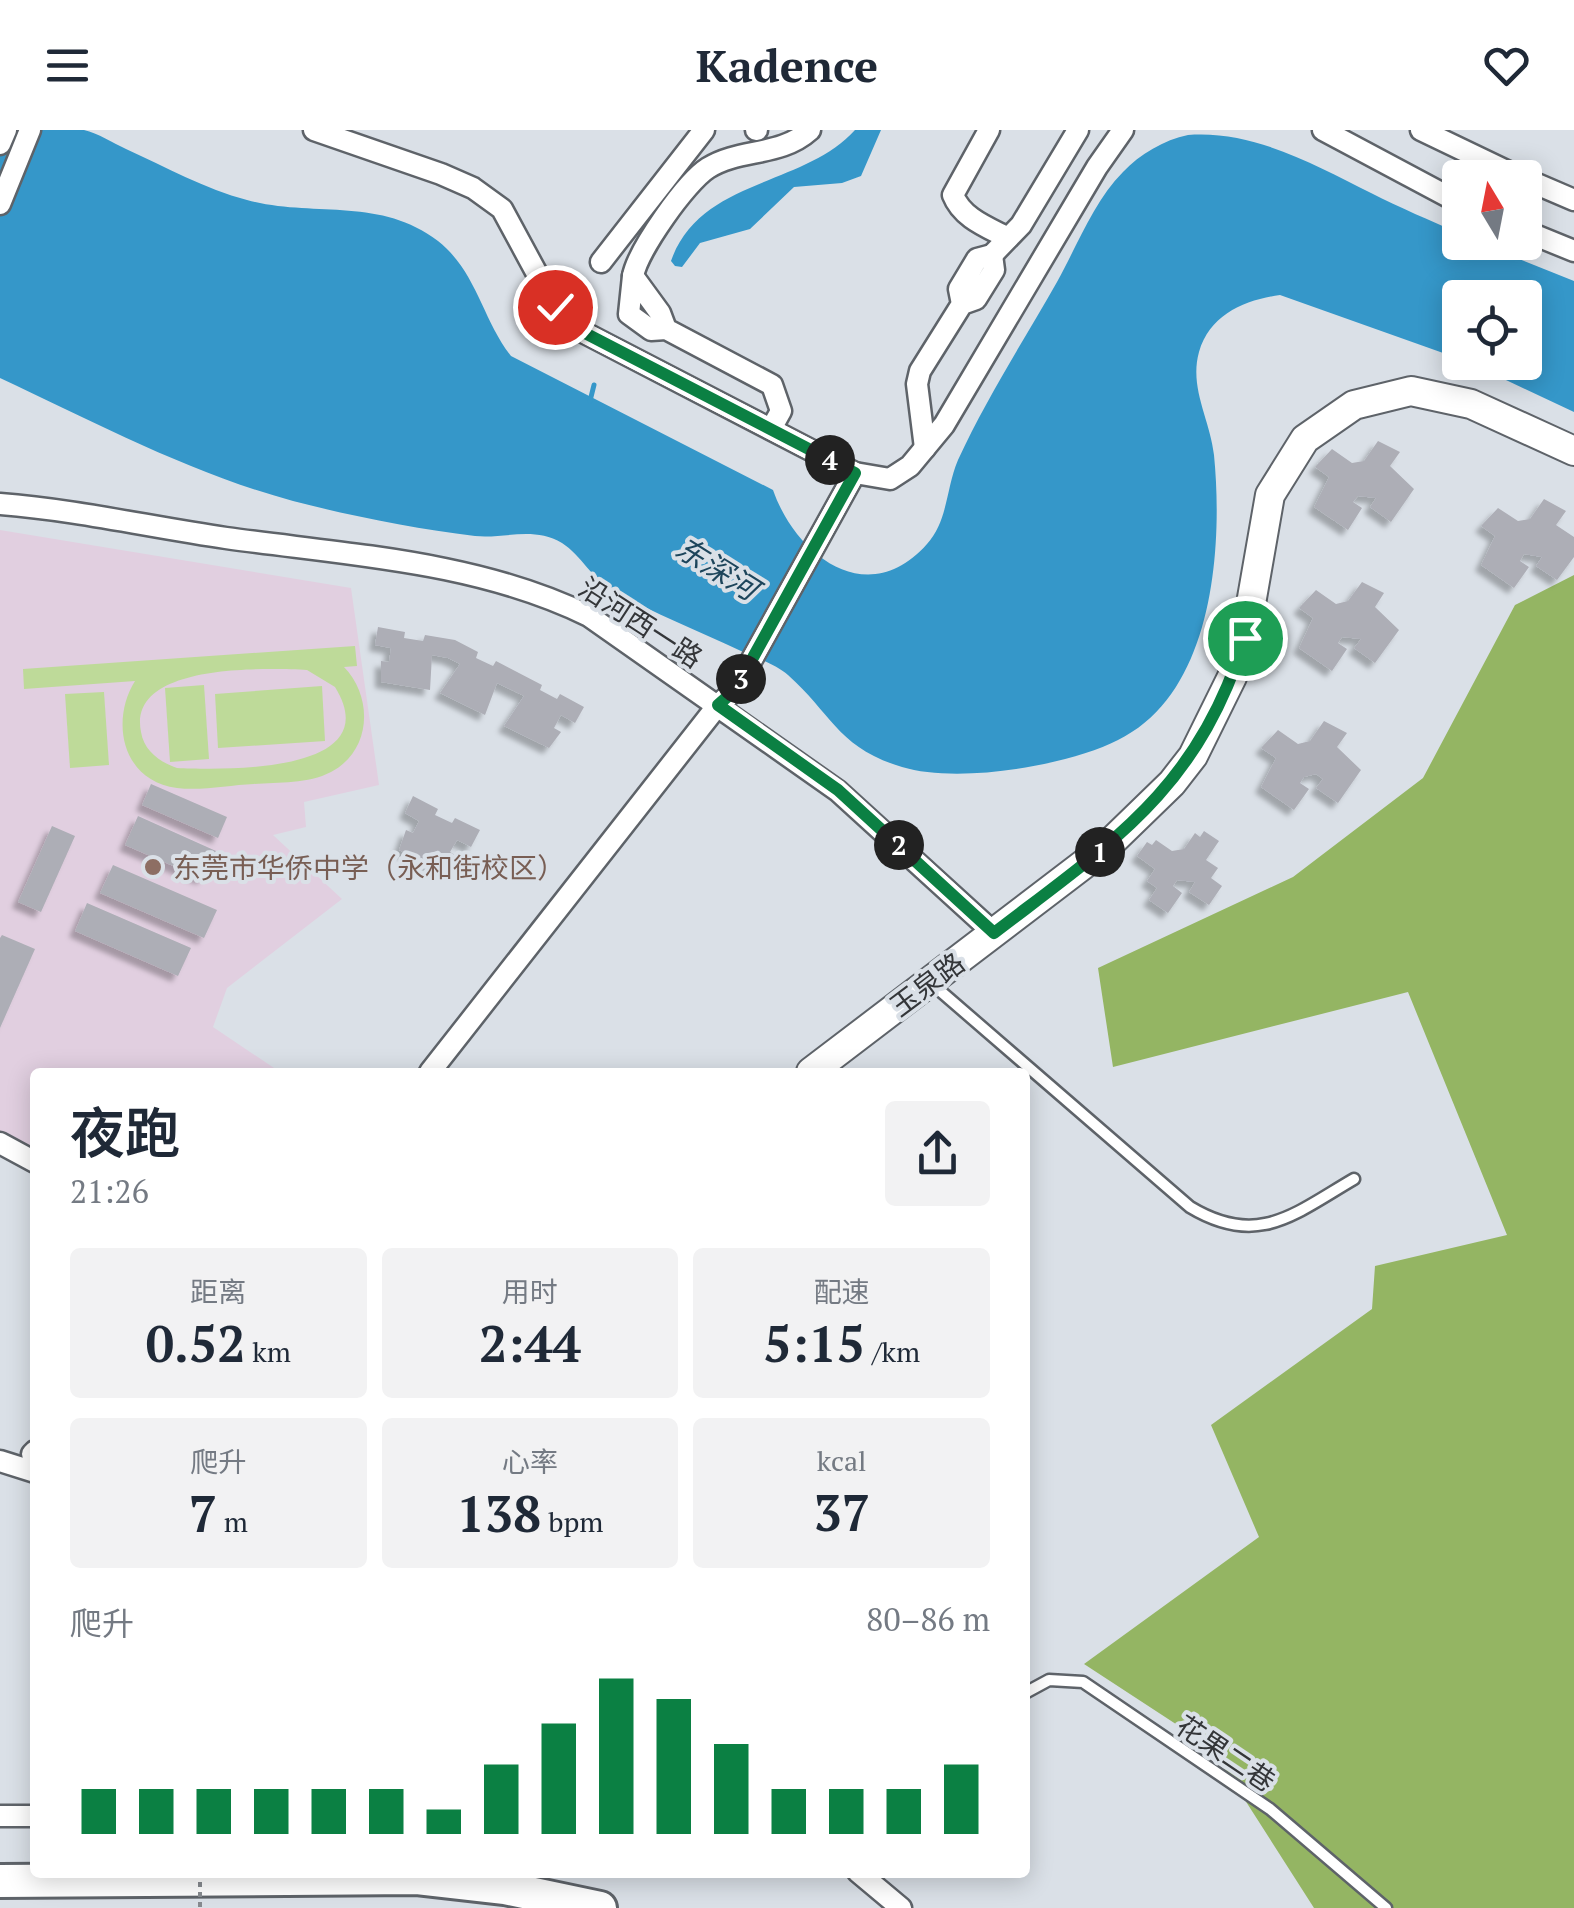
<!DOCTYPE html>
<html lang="zh">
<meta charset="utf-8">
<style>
body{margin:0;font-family:"PT Serif","Noto Sans SC",serif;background:#f2f2f3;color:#1f2937;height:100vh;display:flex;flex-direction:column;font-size:38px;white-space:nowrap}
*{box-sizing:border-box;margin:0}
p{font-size:32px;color:#747a83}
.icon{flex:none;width:55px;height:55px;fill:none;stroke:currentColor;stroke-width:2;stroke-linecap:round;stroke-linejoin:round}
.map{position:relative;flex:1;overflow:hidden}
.sheet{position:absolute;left:30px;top:938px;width:1000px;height:810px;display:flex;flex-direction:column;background:#fff;border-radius:10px;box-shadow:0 5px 25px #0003}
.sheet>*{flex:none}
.needle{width:65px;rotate:350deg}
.fabs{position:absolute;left:1442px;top:30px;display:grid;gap:20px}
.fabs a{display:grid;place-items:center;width:100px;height:100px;border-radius:10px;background:#fff;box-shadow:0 5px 25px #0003;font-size:50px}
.pin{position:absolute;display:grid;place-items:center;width:85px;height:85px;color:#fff;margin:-42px;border:5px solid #fff;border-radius:50%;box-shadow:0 2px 10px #0007}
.km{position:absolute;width:50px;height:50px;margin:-25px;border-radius:50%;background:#222;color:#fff;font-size:28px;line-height:50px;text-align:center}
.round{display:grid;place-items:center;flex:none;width:105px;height:105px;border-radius:10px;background:#f2f2f3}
.overview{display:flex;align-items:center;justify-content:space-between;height:170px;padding:0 40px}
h1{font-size:55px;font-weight:600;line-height:75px}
.metrics{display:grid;grid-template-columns:repeat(3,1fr);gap:15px;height:170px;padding:10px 40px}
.metrics div{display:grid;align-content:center;border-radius:10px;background:#f2f2f3;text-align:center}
.metrics b{font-size:50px;font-weight:600}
.metrics small{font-size:28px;font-weight:400}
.metrics p{font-size:28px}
.chart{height:280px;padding:20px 40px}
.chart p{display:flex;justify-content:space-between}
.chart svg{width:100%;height:180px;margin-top:10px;stroke:#0b8043;stroke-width:6}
header{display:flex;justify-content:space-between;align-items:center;height:130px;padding:0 40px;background:#fff;font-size:45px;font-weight:600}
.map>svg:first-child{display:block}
.commercial{fill:#e1cfe0}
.green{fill:#beda99;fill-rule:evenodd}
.forest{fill:#94b563}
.water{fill:#3597c9}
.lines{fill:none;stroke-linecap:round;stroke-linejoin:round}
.stream{stroke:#3597c9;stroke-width:5}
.building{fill:#adaeb6;filter:url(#shadow)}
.lane-casing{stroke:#5e6369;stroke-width:15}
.street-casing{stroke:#5e6369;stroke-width:25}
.secondary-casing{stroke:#5e6369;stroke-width:32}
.primary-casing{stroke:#5e6369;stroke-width:38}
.lane{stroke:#fff;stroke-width:10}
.street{stroke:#fff;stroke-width:20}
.secondary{stroke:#fff;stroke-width:28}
.primary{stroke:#fff;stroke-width:32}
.path-bridge{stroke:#878b90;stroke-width:4;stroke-dasharray:5 5;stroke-linecap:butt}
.route-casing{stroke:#fff;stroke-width:20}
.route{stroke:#0b8043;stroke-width:12}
.education-dot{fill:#8d6e63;stroke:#dae0e7;stroke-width:4}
.labels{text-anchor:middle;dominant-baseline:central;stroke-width:8;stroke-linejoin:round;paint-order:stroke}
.street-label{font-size:28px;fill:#343639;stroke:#dae0e7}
.education-label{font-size:28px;fill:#785e54;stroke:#dae0e7;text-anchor:start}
.water-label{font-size:30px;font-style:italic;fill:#1d455b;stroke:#dae0e7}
</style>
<header><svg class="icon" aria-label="menu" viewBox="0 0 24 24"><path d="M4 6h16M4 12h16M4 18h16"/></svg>Kadence<svg class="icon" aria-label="heart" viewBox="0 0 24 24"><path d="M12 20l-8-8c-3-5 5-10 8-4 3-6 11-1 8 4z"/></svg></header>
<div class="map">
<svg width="1574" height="1778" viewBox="0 0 1574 1778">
<defs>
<filter id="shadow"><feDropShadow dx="-6" dy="6" stdDeviation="2.5" flood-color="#0004"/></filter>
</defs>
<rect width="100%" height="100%" fill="#dae0e7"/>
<polygon class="commercial" points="0,400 351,458 379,655 304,672 306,697 273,705 342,769 227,858 213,897 280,942 35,942 35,1023 0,1005"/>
<g class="green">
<path d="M 355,516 L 357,536 L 344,537 C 374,568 371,621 331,642 C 308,654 279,652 254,654 C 229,655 202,661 177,658 C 122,651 110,591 135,551 L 24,559 L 23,539 ZM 307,540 L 335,557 C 389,644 224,640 177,638 C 160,632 144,621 141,602 C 127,533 264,538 307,540 Z"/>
<polygon points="204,555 209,629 170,632 165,558"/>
<polygon points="322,556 325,611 218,618 215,564"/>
<polygon points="104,562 109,635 70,638 65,564"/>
</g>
<polygon class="forest" points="1574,445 1574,1778 1314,1778 1211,1617 1084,1534 1259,1407 1211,1295 1372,1179 1375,1136 1507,1105 1408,862 1113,937 1098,838 1293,747 1423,648 1515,475"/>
<g class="water">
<path d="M 0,0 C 26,0 59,0 84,0 C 98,3 113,13 126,19 C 166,37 205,59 247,70 C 313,88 379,66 438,111 C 477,142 482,189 511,226 L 773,360 C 796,426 868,481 927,414 C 948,391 946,358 958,330 C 986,269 1024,210 1057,152 C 1077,116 1094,71 1123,42 C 1140,24 1164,10 1188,5 C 1254,0 1315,35 1371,63 C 1400,78 1430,90 1460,104 L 1460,112 L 1479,113 L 1574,151 L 1574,282 L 1470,233 L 1525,232 L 1525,168 L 1460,168 L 1460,229 L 1280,165 C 1245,170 1210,184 1199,222 C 1189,258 1210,289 1214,325 C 1223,417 1214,564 1118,610 C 1067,636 958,654 902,637 C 838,618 832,584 788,545 C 776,534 756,528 741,521 C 698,501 654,483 613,461 C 593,450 581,425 562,413 C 533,396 505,409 475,406 C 416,399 351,386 293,371 C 192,344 94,292 0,248 Z"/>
<path d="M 855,0 L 881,0 L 861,46 L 842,53 L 794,57 L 750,99 L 700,113 L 682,137 L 675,136 L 671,131 C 700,48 804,57 855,0 Z"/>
</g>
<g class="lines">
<polyline class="stream" points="590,271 594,255"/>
</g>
<g class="building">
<polygon points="1378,311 1400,322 1390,336 1414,359 1391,392 1370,377 1376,368 1358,366 1353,372 1362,378 1348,400 1314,377 1329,347 1315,337 1332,319 1352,333 1364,331"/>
<polygon points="1544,369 1566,381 1556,395 1574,407 1574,427 1557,450 1536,436 1542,427 1524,424 1520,431 1529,437 1514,458 1481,435 1495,406 1481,396 1498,378 1518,391 1530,389"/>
<polygon points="1362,452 1384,463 1375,477 1399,500 1375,533 1354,518 1361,509 1342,507 1338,513 1347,519 1332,541 1299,518 1313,488 1299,478 1316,460 1336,474 1348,471"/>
<polygon points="378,497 405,502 404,508 423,511 425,505 455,510 478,522 476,528 493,536 496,531 542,555 540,560 557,569 560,564 584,577 575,593 561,585 554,598 561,602 549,618 504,596 524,566 497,553 485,585 440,563 460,534 448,528 432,525 430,560 381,552 381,531 389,532 391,518 375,515"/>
<polygon points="1324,591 1347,603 1337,617 1361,640 1338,673 1316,658 1323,649 1316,644 1304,647 1300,653 1309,659 1294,680 1261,657 1276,628 1261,618 1278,600 1298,614 1310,611"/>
<polygon points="151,654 227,687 218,708 142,675"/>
<polygon points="413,666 438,679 435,685 452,693 455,688 480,700 471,717 457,710 450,722 457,726 444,742 399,720 406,700 413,703 419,691 405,683"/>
<polygon points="138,686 216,721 203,749 125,715"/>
<polygon points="52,696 75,706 41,782 18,772"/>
<polygon points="1204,701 1219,711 1206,730 1218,738 1211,748 1222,756 1209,775 1189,762 1195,752 1177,750 1173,756 1182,763 1168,783 1149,770 1157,758 1147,751 1155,739 1137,726 1147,712 1152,715 1156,710 1172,721 1184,719 1195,703 1200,707"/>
<polygon points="113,735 217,780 204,808 100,763"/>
<polygon points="87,773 191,818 178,846 75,801"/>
<polygon points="2,805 35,819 0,898 0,808"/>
</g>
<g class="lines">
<g class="lane-casing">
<g id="lane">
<path d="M 931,853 L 1190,1077 C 1258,1118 1294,1084 1354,1049"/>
<polyline points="1025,1563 1049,1550 1083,1552 1270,1679 1386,1778"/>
</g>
</g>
<g class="street-casing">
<g id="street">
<polyline points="314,0 441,44 473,58 502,79 555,177 581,201 855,343 890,349 910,336 944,295 1097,37 1123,0"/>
<polyline points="756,0 757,0"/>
<path d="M 989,0 L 953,65 C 962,88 987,97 1008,108"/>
<polyline points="1323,0 1460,73"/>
<polyline points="1421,0 1521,48"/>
<polyline points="0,14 6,0"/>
<polyline points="1525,49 1574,70"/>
<polyline points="0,74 30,0"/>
<polyline points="1525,101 1574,121"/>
<polyline points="992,125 1021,95 1078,0"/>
<polyline points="601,132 704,0"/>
<path d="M 633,146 C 638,120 686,52 708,38 C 740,18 780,27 810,0"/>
<polyline points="666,199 660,183 633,146 629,184 651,200 666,199 772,255 781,281 771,299"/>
<polyline points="925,318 917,254 920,241 962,174 976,169 994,140 992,125 977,129 959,159 962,174"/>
<path d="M 0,374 C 77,380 150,397 226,408 C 348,425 477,431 589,486 L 838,661 L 994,803"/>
<polyline points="430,942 718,575 735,560 855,343"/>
<polyline points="0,1013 35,1032"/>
<polyline points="32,1324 35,1321"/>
<polyline points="0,1331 35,1342"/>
<polyline points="0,1686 35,1686"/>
<polyline points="858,1742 901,1778"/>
</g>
</g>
<g class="secondary-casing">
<polyline id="secondary" points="811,942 1105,718 1172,653 1193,626 1232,547 1245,508 1270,365 1305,309 1354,275 1411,261 1471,274 1574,321"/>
</g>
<g class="primary-casing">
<polyline id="primary" points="0,1751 417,1748 505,1758 600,1778"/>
</g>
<use href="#lane" class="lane"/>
<use href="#street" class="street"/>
<use href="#secondary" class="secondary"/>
<use href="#primary" class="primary"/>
<polyline class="path-bridge" points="200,1742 200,1778"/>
</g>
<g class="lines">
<g class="route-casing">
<path id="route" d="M 555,177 L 581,201 L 855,343 L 735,560 L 718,575 L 838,660 L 994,803 C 1114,711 1197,660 1245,508"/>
</g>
<use href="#route" class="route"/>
</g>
<circle class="education-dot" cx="153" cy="737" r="10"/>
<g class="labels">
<g class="street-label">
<text transform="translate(641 492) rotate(33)">沿河西一路</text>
<text transform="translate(927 854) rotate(-37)">玉泉路</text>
<text transform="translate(1226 1623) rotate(34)">花果二巷</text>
</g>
<g class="education-label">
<text x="173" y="737">东莞市华侨中学（永和街校区）</text>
</g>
<g class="water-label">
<text transform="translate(717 438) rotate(32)">东深河</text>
</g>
</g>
</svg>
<div class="fabs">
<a><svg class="needle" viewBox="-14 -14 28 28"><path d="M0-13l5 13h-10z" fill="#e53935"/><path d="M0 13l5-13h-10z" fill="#747a83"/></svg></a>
<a><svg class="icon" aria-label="locate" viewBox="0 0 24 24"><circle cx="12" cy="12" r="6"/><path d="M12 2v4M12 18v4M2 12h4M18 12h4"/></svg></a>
</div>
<div class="pin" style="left:1245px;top:508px;background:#1e9e55"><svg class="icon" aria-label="arrive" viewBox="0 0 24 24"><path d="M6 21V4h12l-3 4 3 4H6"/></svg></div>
<div class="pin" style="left:555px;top:177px;background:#d93025"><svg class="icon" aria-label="check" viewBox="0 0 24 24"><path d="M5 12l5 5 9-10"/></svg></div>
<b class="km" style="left:1100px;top:722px">1</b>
<b class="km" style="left:899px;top:715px">2</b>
<b class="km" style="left:741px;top:549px">3</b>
<b class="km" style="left:830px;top:330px">4</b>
<section class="sheet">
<div class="overview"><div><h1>夜跑</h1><p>21:26</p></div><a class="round"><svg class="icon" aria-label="share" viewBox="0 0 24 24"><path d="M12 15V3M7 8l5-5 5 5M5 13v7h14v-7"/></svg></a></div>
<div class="metrics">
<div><p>距离</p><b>0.52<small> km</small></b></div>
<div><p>用时</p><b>2:44</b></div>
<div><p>配速</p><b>5:15<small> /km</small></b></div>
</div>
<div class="metrics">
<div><p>爬升</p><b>7<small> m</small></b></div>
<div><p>心率</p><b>138<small> bpm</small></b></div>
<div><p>kcal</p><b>37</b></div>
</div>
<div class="chart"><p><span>爬升</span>80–86 m</p>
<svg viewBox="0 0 160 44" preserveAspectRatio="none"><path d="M5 44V33M15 44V33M25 44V33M35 44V33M45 44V33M55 44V33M65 44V38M75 44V27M85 44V17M95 44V6M105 44V11M115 44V22M125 44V33M135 44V33M145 44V33M155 44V27"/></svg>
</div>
</section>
</div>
